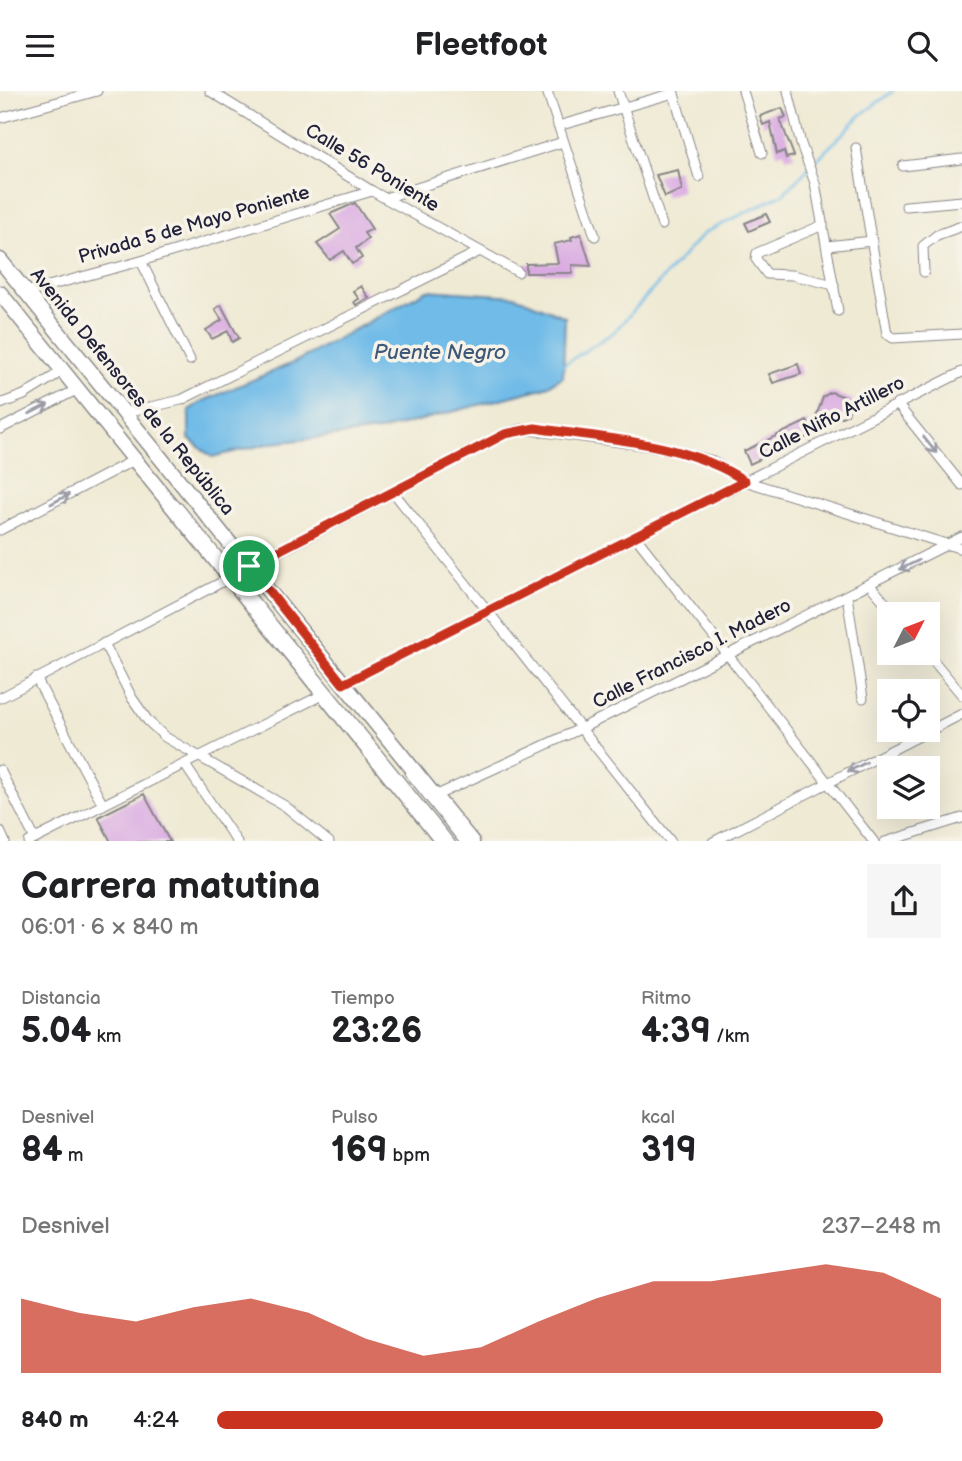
<!DOCTYPE html>
<html lang="es">
<meta charset="utf-8">
<style>
body{margin:0;font-family:"Balsamiq Sans",sans-serif;background:#f6f6f6;color:#202124;height:100vh;display:flex;flex-direction:column;font-size:26px;white-space:nowrap}
*{box-sizing:border-box;margin:0}
p{font-size:23px;color:#757577}
.icon{flex:none;width:38px;height:38px;fill:none;stroke:currentColor;stroke-width:2;stroke-linecap:round;stroke-linejoin:round}
.map{position:relative;height:750px;overflow:hidden}
.panel{display:flex;flex-direction:column;background:#fff;flex:1}
.panel>*{flex:none}
.needle{width:46px;rotate:48deg}
.buttons{position:absolute;left:877px;top:511px;display:grid;gap:14px}
.buttons a{display:grid;place-items:center;width:63px;height:63px;border-radius:0px;background:#fff;box-shadow:0 7px 28px #0002;font-size:35px}
.pin{position:absolute;display:grid;place-items:center;width:60px;height:60px;color:#fff;margin:-30px;border:4px solid #fff;border-radius:50%;box-shadow:0 2px 7px #0007}
.round{display:grid;place-items:center;flex:none;width:74px;height:74px;border-radius:0px;background:#f6f6f6}
.summary{display:flex;align-items:center;justify-content:space-between;height:119px;padding:0 21px}
h1{font-size:38px;font-weight:700;line-height:52px}
.metrics{display:grid;grid-template-columns:repeat(3,1fr);gap:10px;height:119px;padding:7px 21px}
.metrics div{display:grid;align-content:center}
.metrics b{font-size:35px;font-weight:700}
.metrics small{font-size:19px;font-weight:400}
.metrics p{font-size:19px}
.chart{height:196px;padding:14px 21px}
.chart p{display:flex;justify-content:space-between}
.chart svg{width:100%;height:126px;margin-top:7px;fill:#c8321e;opacity:.7}
ul{padding:0 21px;list-style:none;font-size:23px}
li{display:grid;grid-template-columns:112px 84px 1fr;align-items:center;height:52px}
li i{height:18px;border-radius:9px;background:#c8321e}
header{display:flex;justify-content:space-between;align-items:center;height:91px;padding:0 21px;background:#fff;font-size:32px;font-weight:700}
.map>svg:first-child{display:block}
.water{fill:#6fbbe8;stroke:#486e92;stroke-width:2}
.lines{fill:none;stroke-linecap:round;stroke-linejoin:round}
.stream{stroke:#6fbbe8;stroke-width:2.5}
.building{fill:#d9a9e2}
.lane-casing{stroke:#888688;stroke-width:7}
.street-casing{stroke:#888688;stroke-width:11}
.primary-casing{stroke:#888688;stroke-width:17}
.lane{stroke:#fff;stroke-width:4.5}
.street{stroke:#fff;stroke-width:9}
.primary{stroke:#fff;stroke-width:14}
.oneway{stroke:#9c9ca7}
.route-casing{stroke:#fff;stroke-width:14}
.route{stroke:#c8321e;stroke-width:9}
.labels{text-anchor:middle;dominant-baseline:central;stroke-width:7;stroke-linejoin:round;paint-order:stroke}
.street-label{font-size:19px;fill:#22223b;stroke:#f7f3e8}
.water-label{font-size:21px;font-style:italic;fill:#3d5878;stroke:#f7f3e8}
</style>
<header><svg class="icon" aria-label="menu" viewBox="0 0 24 24"><path d="M4 6h16M4 12h16M4 18h16"/></svg>Fleetfoot<svg class="icon" aria-label="search" viewBox="0 0 24 24"><circle cx="10" cy="10" r="6"/><path d="M15 15l6 6"/></svg></header>
<div class="map">
<svg width="962" height="751" viewBox="0 0 962 751">
<rect width="100%" height="100%" fill="#f7f3e8"/>
<filter id="ink" filterUnits="userSpaceOnUse"><feTurbulence type="fractalNoise" baseFrequency=".0143" numOctaves="2"/><feDisplacementMap in="SourceGraphic" scale="14" xChannelSelector="R" yChannelSelector="G"/><feConvolveMatrix kernelMatrix="1 2 1 2 8 2 1 2 1" color-interpolation-filters="sRGB"/></filter>
<filter id="wash" filterUnits="userSpaceOnUse"><feTurbulence type="fractalNoise" baseFrequency=".00686" numOctaves="4" result="noise"/><feDisplacementMap in="SourceGraphic" scale="28" xChannelSelector="R" yChannelSelector="G"/><feGaussianBlur stdDeviation="1.57" result="paint"/><feColorMatrix in="noise" values="0 0 0 0 0 0 0 0 0 0 0 0 0 0 0 0 0 1.4 0 .05"/><feComposite in="paint" operator="in"/></filter>
<g filter="url(#wash)">
<rect width="100%" height="100%" fill="#efead4"/>
<polygon class="water" points="427,199 515,205 565,226 563,286 543,297 379,340 272,352 212,366 189,348 189,319 203,310 295,271"/>
<g class="lines">
<polyline class="stream" points="560,276 614,241 704,142 783,103 862,23 893,0"/>
</g>
<g id="blocks">
<g class="building">
<polygon points="782,17 786,26 780,28 794,65 786,67 784,60 777,63 770,31 763,34 760,25"/>
<polygon points="678,79 682,99 665,106 656,84"/>
<polygon points="355,112 372,138 364,142 368,148 356,157 362,167 352,173 344,160 330,169 317,153 340,138 330,123"/>
<polygon points="766,123 770,131 749,140 745,132"/>
<polygon points="581,143 591,175 572,174 572,182 526,182 526,173 558,172 554,153 572,149 571,146"/>
<polygon points="361,195 369,207 356,214 354,211 359,208 353,200"/>
<polygon points="221,214 239,247 232,251 228,240 212,248 206,239 222,229 215,218"/>
<polygon points="798,273 801,283 773,292 769,283"/>
<polygon points="831,301 853,309 848,323 831,331 816,326 823,306"/>
<polygon points="807,330 813,343 750,373 744,360"/>
<polygon points="144,703 170,751 111,751 98,726"/>
</g>
</g>
</g>
<g filter="url(#ink)">
<use href="#blocks" fill-opacity="0" stroke="#888688" stroke-width="2"/>
<g class="lines">
<g class="lane-casing">
<g id="lane">
<polyline points="180,415 452,751"/>
<polyline points="408,683 462,751"/>
</g>
</g>
<g class="street-casing">
<g id="street">
<polyline points="210,0 372,100 518,181"/>
<polyline points="547,0 595,145"/>
<polyline points="618,0 662,134"/>
<polyline points="673,0 699,86"/>
<polyline points="743,0 762,62"/>
<polyline points="788,0 801,53 815,92 838,220"/>
<polyline points="0,27 97,0"/>
<polyline points="558,35 674,2"/>
<polyline points="856,57 887,243 893,247 962,243"/>
<polyline points="903,75 962,68"/>
<polyline points="385,107 563,51"/>
<polyline points="906,115 962,110"/>
<polyline points="823,134 757,162 756,168 767,183 792,184 834,194"/>
<polyline points="827,155 872,150"/>
<polyline points="141,170 190,269"/>
<polyline points="924,181 923,155 937,144 962,135"/>
<polyline points="26,201 141,170 372,100"/>
<polyline points="0,313 24,304 64,279"/>
<polyline points="897,313 962,394"/>
<polyline points="125,322 181,309 480,160"/>
<polyline points="0,338 78,298"/>
<polyline points="394,402 671,751"/>
<polyline points="0,439 136,368"/>
<polyline points="635,445 874,751"/>
<polyline points="869,493 895,523"/>
<polyline points="847,505 863,607"/>
<polyline points="104,552 132,607 148,630 165,646 285,715 329,751"/>
<polyline points="927,562 962,604"/>
<polyline points="36,587 103,714"/>
<polyline points="343,593 962,281"/>
<polyline points="0,607 505,343 522,338 665,357 710,369 745,390 962,458"/>
<polyline points="185,674 237,751"/>
<polyline points="0,679 35,748"/>
<polyline points="435,705 582,637 962,446"/>
<polyline points="0,740 5,751"/>
<polyline points="29,751 324,603"/>
<polyline points="713,751 962,623"/>
<polyline points="885,751 962,727"/>
</g>
</g>
<g class="primary-casing">
<g id="primary">
<polyline points="0,169 472,751"/>
<polyline points="0,202 443,751"/>
</g>
</g>
<use href="#lane" class="lane"/>
<use href="#street" class="street"/>
<use href="#primary" class="primary"/>
</g>
<defs><path id="oneway-shaft" d="M-6 0H5M1.5-3L5.5 0L1.5 3" fill="none" stroke-width="1.6" stroke-linecap="round" stroke-linejoin="round" transform="scale(1.75)"/></defs>
<g class="oneway">
<use href="#oneway-shaft" transform="translate(39 318) rotate(-27)"/>
<use href="#oneway-shaft" transform="translate(930 354) rotate(51)"/>
<use href="#oneway-shaft" transform="translate(60 408) rotate(-28)"/>
<use href="#oneway-shaft" transform="translate(909 474) rotate(154)"/>
<use href="#oneway-shaft" transform="translate(857 676) rotate(153)"/>
</g>
</g>
<g class="lines" filter="url(#ink)">
<g class="route-casing">
<path id="route" d="M 535,337 C 605,348 685,350 745,390 L 343,593 L 249,475 L 505,343 Z"/>
</g>
<use href="#route" class="route"/>
</g>
<g class="labels">
<g class="street-label">
<text transform="translate(372 77) rotate(31)">Calle 56 Poniente</text>
<text transform="translate(194 134) rotate(-16)">Privada 5 de Mayo Poniente</text>
<text transform="translate(132 301) rotate(51)">Avenida Defensores de la República</text>
<text transform="translate(832 327) rotate(-27)">Calle Niño Artillero</text>
<text transform="translate(692 563) rotate(-27)">Calle Francisco I. Madero</text>
</g>
<g class="water-label">
<text x="440" y="261">Puente Negro</text>
</g>
</g>
</svg>
<div class="buttons">
<a><svg class="needle" viewBox="-14 -14 28 28"><path d="M0-13l5 13h-10z" fill="#e53935"/><path d="M0 13l5-13h-10z" fill="#757577"/></svg></a>
<a><svg class="icon" aria-label="locate" viewBox="0 0 24 24"><circle cx="12" cy="12" r="6"/><path d="M12 2v4M12 18v4M2 12h4M18 12h4"/></svg></a>
<a><svg class="icon" aria-label="layers" viewBox="0 0 24 24"><path d="M12 4l9 5-9 5-9-5zM3 14l9 5 9-5"/></svg></a>
</div>
<div class="pin" style="left:249px;top:475px;background:#1e9e55"><svg class="icon" aria-label="arrive" viewBox="0 0 24 24"><path d="M6 21V4h12l-3 4 3 4H6"/></svg></div>
</div>
<section class="panel">
<div class="summary"><div><h1>Carrera matutina</h1><p>06:01 · 6 × 840 m</p></div><a class="round"><svg class="icon" aria-label="share" viewBox="0 0 24 24"><path d="M12 15V3M7 8l5-5 5 5M5 13v7h14v-7"/></svg></a></div>
<div class="metrics">
<div><p>Distancia</p><b>5.04<small> km</small></b></div>
<div><p>Tiempo</p><b>23:26</b></div>
<div><p>Ritmo</p><b>4:39<small> /km</small></b></div>
</div>
<div class="metrics">
<div><p>Desnivel</p><b>84<small> m</small></b></div>
<div><p>Pulso</p><b>169<small> bpm</small></b></div>
<div><p>kcal</p><b>319</b></div>
</div>
<div class="chart"><p><span>Desnivel</span>237–248 m</p>
<svg viewBox="0 0 160 44" preserveAspectRatio="none"><path d="M0 44V18L10 23L20 26L30 21L40 18L50 23L60 32L70 38L80 35L90 26L100 18L110 12L120 12L130 9L140 6L150 9L160 18V44z"/></svg>
</div>
<ul>
<li><b>840 m</b>4:24<i style="width:92%"></i></li>
</ul>
</section>
